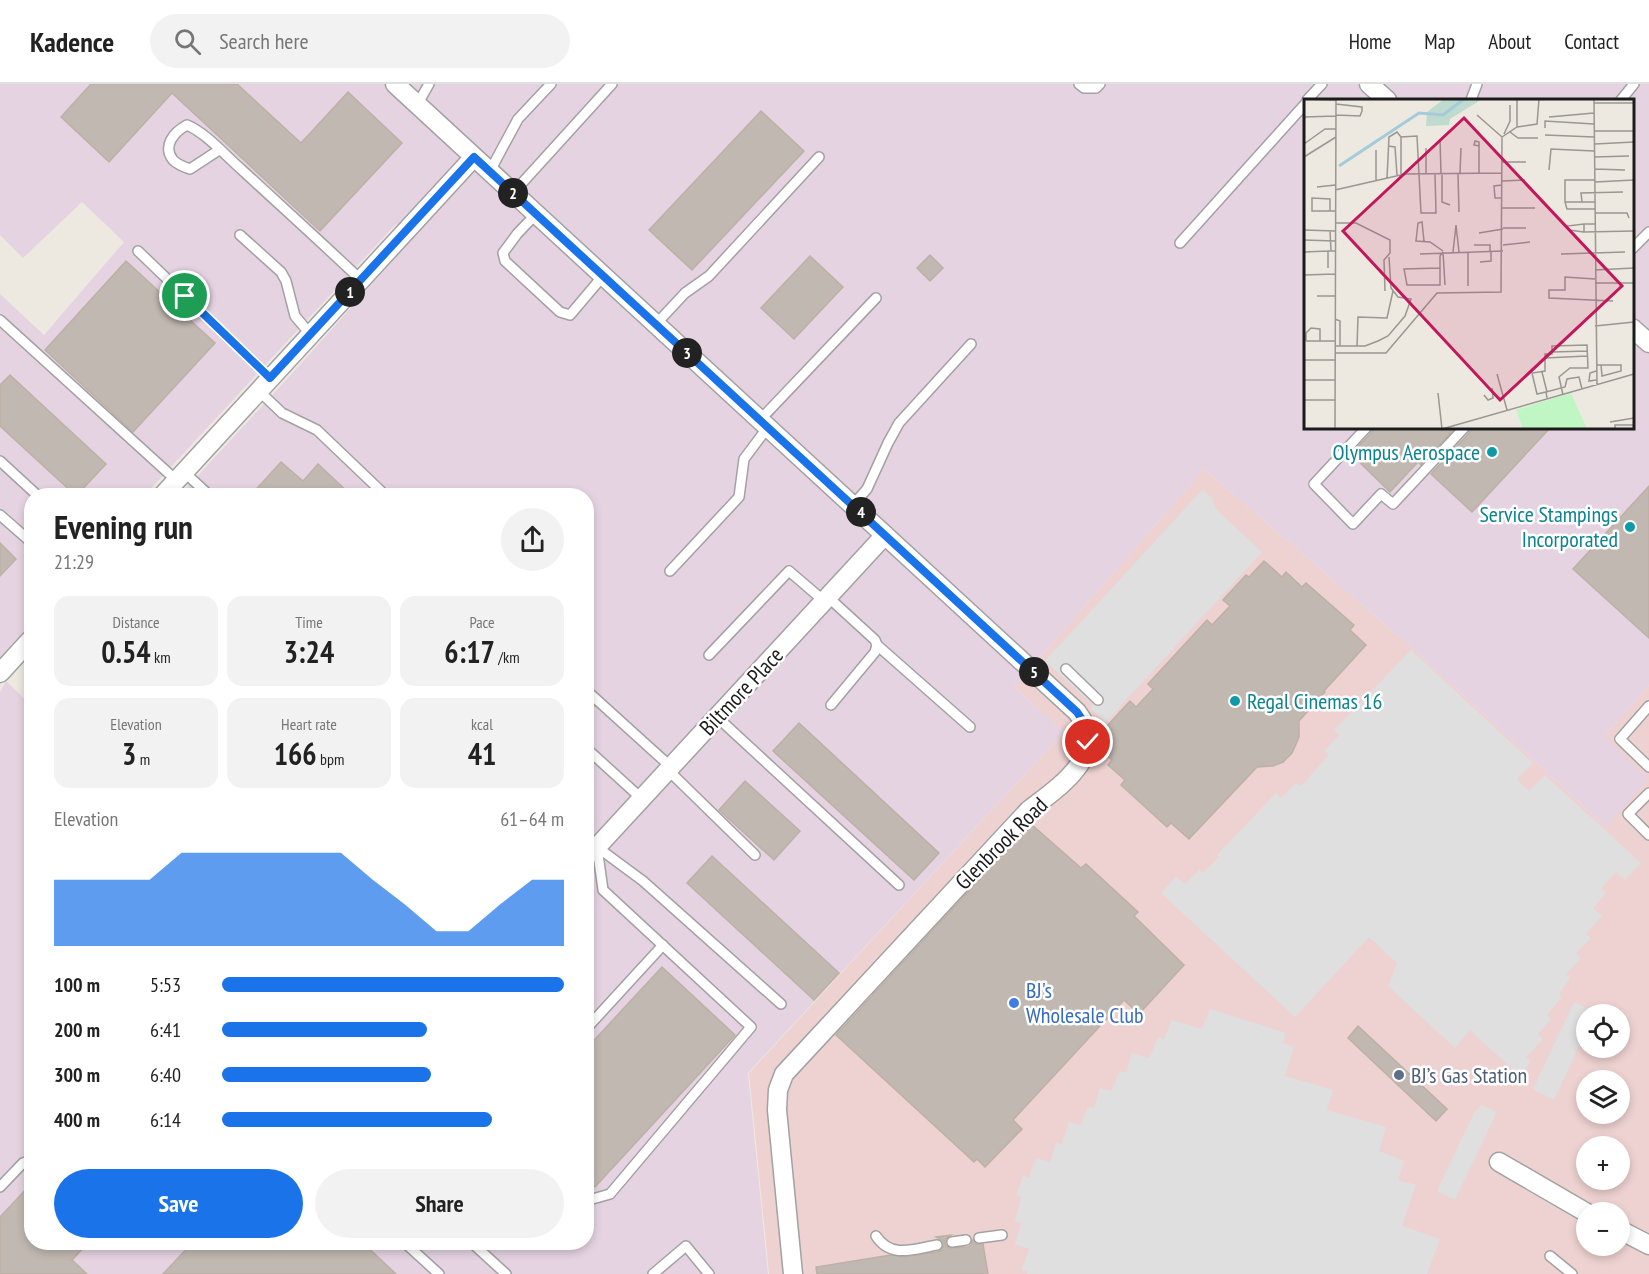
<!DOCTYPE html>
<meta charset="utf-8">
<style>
body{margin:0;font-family:"PT Sans Narrow",sans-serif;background:#f2f2f2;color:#222;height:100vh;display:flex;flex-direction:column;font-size:22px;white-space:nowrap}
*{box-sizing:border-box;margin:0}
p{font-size:20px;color:#767676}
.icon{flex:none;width:33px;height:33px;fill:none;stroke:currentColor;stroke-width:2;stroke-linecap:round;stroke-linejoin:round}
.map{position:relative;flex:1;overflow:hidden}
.drawer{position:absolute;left:24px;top:404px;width:570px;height:762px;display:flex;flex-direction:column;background:#fff;border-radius:24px;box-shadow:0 3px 9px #0003}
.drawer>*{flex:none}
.tools{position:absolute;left:1576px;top:920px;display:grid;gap:12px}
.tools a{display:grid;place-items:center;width:54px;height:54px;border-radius:50%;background:#fff;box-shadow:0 3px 9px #0003;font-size:30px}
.pin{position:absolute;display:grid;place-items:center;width:51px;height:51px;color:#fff;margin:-26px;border:3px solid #fff;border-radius:50%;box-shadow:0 2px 6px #0007}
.km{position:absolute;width:30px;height:30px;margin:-15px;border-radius:50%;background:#222;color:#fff;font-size:16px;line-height:30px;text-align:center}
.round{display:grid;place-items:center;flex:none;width:63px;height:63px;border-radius:32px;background:#f2f2f2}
.headline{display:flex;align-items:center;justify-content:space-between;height:102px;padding:0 30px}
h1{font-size:33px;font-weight:600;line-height:45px}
.figures{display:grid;grid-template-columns:repeat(3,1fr);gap:9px;height:102px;padding:6px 30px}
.figures div{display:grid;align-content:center;border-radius:15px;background:#f2f2f2;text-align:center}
.figures b{font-size:30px;font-weight:600}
.figures small{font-size:16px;font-weight:400}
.figures p{font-size:16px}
.chart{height:168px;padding:12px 30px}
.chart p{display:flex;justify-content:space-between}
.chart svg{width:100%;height:108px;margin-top:6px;fill:#1a73e8;opacity:.7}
.cta{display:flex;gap:12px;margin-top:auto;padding:12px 30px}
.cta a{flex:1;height:69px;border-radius:36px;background:#1a73e8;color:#fff;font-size:24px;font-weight:600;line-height:69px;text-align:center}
.cta a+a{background:#f2f2f2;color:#222}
ul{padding:0 30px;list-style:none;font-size:20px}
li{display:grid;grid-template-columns:96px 72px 1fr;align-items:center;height:45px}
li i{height:15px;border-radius:8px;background:#1a73e8}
header{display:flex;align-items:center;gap:36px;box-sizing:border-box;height:84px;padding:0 30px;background:#fff;border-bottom:2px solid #e0e0e0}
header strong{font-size:28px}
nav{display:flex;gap:33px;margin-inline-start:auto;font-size:21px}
.search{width:420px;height:54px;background:#f2f2f2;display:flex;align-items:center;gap:15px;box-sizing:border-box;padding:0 21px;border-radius:33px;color:#767676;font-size:22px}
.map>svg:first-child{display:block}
.commercial{fill:#edd2d1;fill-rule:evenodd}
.industrial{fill:#e5d3e2;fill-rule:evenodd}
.parking{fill:#dfdfdf}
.building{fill:#c1b8b1;stroke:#bdb0a5;stroke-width:1.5}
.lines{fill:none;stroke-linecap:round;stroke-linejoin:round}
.service-casing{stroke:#a2a2a2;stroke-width:12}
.minor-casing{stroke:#a2a2a2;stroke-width:21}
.service{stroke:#fff;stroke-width:9}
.minor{stroke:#fff;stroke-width:18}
.route-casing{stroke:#fff;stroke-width:12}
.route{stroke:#1a73e8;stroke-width:8}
.culture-dot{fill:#0f9aa8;stroke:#fff;stroke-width:2}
.shop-dot{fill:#3f7fe0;stroke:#fff;stroke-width:2}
.service-dot{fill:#5c6f8a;stroke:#fff;stroke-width:2}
.labels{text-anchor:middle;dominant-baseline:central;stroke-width:5;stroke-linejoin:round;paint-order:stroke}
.culture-label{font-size:22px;fill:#0d838f;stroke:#fff;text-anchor:end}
.street-label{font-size:22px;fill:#1b1b1b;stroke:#fff}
.shop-label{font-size:22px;fill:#366cbe;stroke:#fff;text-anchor:start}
.service-label{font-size:22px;fill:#4e5e75;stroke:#fff;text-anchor:start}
.inset-river{fill:none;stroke:#a3cbd9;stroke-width:3}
.inset-road{fill:none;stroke:#999792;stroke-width:1.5}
.view{fill:#c2185b;fill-opacity:0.15;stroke:#c2185b;stroke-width:3}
.inset-edge{fill:none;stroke:#1b1b1b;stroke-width:3}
</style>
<header>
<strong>Kadence</strong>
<div class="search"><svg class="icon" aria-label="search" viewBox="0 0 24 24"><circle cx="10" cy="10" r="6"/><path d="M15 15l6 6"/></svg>Search here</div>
<nav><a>Home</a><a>Map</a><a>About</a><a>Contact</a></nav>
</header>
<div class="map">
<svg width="1649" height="1190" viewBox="0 0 1649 1190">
<rect width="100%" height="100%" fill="#ede9e1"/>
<path class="commercial" d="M 1204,385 L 1409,561 L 1606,743 L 1604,652 L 1649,601 L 1649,1190 L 769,1190 L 749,989 L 1064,648 L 1014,603 ZM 1587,930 L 1620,930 L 1620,963 L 1587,963 ZM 1587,996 L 1620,996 L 1620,1029 L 1587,1029 ZM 1587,1062 L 1620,1062 L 1620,1095 L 1587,1095 ZM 1587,1128 L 1620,1128 L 1620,1161 L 1587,1161 Z"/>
<path class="industrial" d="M 0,0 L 1649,0 L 1649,601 L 1604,652 L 1648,695 L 1606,743 L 1409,561 L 1204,385 L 1014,603 L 1064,648 L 748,989 L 768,1190 L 0,1190 L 0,608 L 6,597 L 32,622 L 32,1158 L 586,1158 L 586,411 L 180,411 L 298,283 L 412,155 L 396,140 L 145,411 L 32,411 L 31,538 L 0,575 L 0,210 L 44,251 L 124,158 L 82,118 L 23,174 L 0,151 ZM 1306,16 L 1632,16 L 1632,344 L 1306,344 Z"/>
<g class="parking">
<polygon points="1202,406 1212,414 1216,425 1262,468 1105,639 1091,624 1093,621 1045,577"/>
<polygon points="1411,566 1533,679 1517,695 1529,707 1545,691 1641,779 1625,796 1616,788 1601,805 1606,809 1593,824 1602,832 1586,850 1591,854 1576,869 1581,874 1566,890 1570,894 1559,910 1562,913 1547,931 1551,935 1538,950 1543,955 1526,973 1530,977 1521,993 1470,946 1455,964 1388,902 1397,879 1369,853 1295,933 1161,809 1176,793 1185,800 1199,786 1203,789 1219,773 1217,771 1276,709 1281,714 1296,699 1301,702 1329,671 1324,667 1339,651 1334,646"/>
<polygon points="1574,918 1595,928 1594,930 1587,930 1587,945 1554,1016 1533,1005"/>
<polygon points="1210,925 1286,949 1283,959 1294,963 1285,992 1333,1006 1327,1026 1386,1043 1379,1067 1404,1077 1398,1096 1416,1101 1402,1142 1440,1155 1427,1190 1027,1190 1027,1187 1021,1186 1029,1165 1015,1160 1021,1139 1015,1137 1021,1113 1016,1111 1023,1092 1029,1094 1036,1074 1050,1078 1056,1059 1062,1060 1069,1038 1080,1041 1088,1023 1094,1024 1100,1004 1111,1007 1120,987 1126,989 1132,969 1149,974 1158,954 1164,955 1172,936 1202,945"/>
<polygon points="1482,1021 1497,1028 1455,1116 1437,1107 1474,1029"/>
</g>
<g class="building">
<polygon points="91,0 237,0 301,59 348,8 402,59 320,147 172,9 109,78 61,33"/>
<polygon points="761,27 804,67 692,186 649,146"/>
<polygon points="930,171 943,184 930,197 917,184"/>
<polygon points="810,172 843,203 794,255 761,224"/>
<polygon points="126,177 215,259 133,348 45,266"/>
<polygon points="10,291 106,380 77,411 75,411 0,342 0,301"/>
<polygon points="1373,344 1455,344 1421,381 1418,378 1390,408 1351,370 1371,349"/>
<polygon points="1471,344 1550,344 1472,428 1431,390 1469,349"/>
<polygon points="281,378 303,397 318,380 351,411 251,411"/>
<polygon points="1649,402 1649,554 1573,485"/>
<polygon points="0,459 16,475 0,492"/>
<polygon points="1264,477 1282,493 1286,488 1302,503 1306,499 1354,541 1350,546 1366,561 1324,607 1325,608 1299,637 1299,653 1292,669 1283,678 1273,682 1257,683 1189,755 1171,739 1167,743 1121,701 1125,696 1108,681 1112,676 1098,663 1099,657 1109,646 1106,643 1130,617 1136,623 1153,605 1148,600 1207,536 1212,541 1230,522 1223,516 1246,491 1249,493"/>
<polygon points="799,639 939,769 914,796 773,667"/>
<polygon points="745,697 800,747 774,776 719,726"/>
<polygon points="1031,740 1081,784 1086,780 1138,828 1134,832 1184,881 1139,930 1124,916 1013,1036 1022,1045 985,1083 977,1075 974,1078 836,951"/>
<polygon points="712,772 839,889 814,916 687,799"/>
<polygon points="662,883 735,951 595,1103 586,1095 586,965"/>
<polygon points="1358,942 1447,1025 1436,1037 1348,954"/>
<polygon points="32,1099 32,1158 89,1158 72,1176 87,1190 0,1190 0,1133"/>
<polygon points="951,1151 946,1155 945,1158 946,1162 950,1164 968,1163 971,1161 973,1156 976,1160 983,1160 988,1190 817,1190 816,1183 891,1171 904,1173 938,1168 942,1166 944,1160 942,1156 936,1153"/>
<polygon points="193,1158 362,1158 396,1190 163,1190"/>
</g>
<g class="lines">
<g class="service-casing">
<g id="service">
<polyline points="1079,0 1084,4 1096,4 1100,0"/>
<polyline points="1307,16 1322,0"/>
<polyline points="1471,16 1477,0"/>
<polyline points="1621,16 1634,0"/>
<polyline points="417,21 429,0"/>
<path d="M 219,66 L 190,85 C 184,83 177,80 173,76 C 162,62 174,48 187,41 C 206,49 225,71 241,85 C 281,122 321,158 361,196"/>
<polyline points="490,87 518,35 551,0"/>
<polyline points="513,109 612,0"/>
<polyline points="536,130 517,150 503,169 505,177 560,228 570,231 603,192"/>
<polyline points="240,151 281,188 286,197 295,232 311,251"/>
<polyline points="1180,159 1306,19"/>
<polyline points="1632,165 1649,148"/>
<polyline points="138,167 270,294"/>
<polyline points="0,236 176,396"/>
<polyline points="656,240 685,209 709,192 819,73"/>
<polyline points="259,307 282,329 317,346 385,411"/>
<polyline points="760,336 876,214"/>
<polyline points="1366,344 1314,400 1353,440 1381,410 1393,420 1464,344"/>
<polyline points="0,377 37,411"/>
<polyline points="184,388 209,411"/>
<polyline points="853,421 867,405 888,359 899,339 971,260"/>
<polyline points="0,431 32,459"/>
<polyline points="670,487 739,413 744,375 768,343"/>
<polyline points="828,513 875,556 877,561 875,568 831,621"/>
<polyline points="877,561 970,643"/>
<polyline points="709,571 789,487 824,517"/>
<polyline points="1066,585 1098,616"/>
<polyline points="586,606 671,683"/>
<polyline points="1649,622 1620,655 1649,683"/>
<polyline points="717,633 899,801"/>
<polyline points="586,664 642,715"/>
<polyline points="668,686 755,771"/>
<polyline points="1649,709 1628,730 1649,751"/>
<polyline points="597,763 643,797 781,920"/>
<polyline points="586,782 597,763"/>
<polyline points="586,945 663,861"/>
<polyline points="0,1103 23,1079 32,1076"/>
<polyline points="586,1115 589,1116 610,1110 751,943 603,806 597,763"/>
<path d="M 876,1152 C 891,1175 914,1165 937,1161"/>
<polyline points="979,1154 1002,1151"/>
<polyline points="404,1158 439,1190"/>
<polyline points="471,1158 506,1190"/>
<polyline points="952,1158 966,1156"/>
<polyline points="1550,1172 1572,1190"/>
<polyline points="653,1190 686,1162 709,1190"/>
</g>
</g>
<g class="minor-casing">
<g id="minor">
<path d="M 395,0 L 1077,628 C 1110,670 1059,703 1029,726 L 784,990 L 778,1006 L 777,1026 L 793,1190"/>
<polyline points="1369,0 1387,16"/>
<polyline points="1632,244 1649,259"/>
<polyline points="163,411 474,73"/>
<polyline points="0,589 32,554"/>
<polyline points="597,763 885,451"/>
<polyline points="1499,1078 1587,1129"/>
<polyline points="1620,1146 1649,1161"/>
</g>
</g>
<use href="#service" class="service"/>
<use href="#minor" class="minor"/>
</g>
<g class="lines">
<g class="route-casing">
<polyline id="route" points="185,212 270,294 474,73 1077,628 1085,640 1088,658"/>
</g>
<use href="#route" class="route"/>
</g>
<g class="culture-dot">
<circle cx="1492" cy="368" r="6"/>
<circle cx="1630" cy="443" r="6"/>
<circle cx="1235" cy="617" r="6"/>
</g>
<circle class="shop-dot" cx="1014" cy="919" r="6"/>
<circle class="service-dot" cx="1399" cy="991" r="6"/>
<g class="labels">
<g class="culture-label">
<text x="1480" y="368">Olympus Aerospace</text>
<text x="1618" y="430">Service Stampings<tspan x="1618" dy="25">Incorporated</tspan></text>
<text x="1247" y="617" text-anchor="start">Regal Cinemas 16</text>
</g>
<g class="street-label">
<text transform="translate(741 607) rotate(-47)">Biltmore Place</text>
<text transform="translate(1001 759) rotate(-45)">Glenbrook Road</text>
</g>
<g class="shop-label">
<text x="1026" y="906">BJ's<tspan x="1026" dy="25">Wholesale Club</tspan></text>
</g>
<g class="service-label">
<text x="1411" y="991">BJ’s Gas Station</text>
</g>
</g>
<g transform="translate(1304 15)">
<rect width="330" height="330" fill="#ede9e1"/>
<path d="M 140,0 L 178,0 L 146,20 L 145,26 L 122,27 L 123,13 Z" fill="#bfdace"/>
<path d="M 267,294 L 283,330 L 219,330 L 212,311 Z" fill="#bff6c4"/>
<path class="inset-river" d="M 35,67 L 115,14 L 139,16 L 160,0"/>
<path class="inset-road" d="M 0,0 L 32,1M 290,0 L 293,286M 290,4 L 330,4M 32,16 L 56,17 L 58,12 L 58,8 L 32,5M 173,16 L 198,38M 0,18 L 32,17M 245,18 L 290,14M 213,28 L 213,0M 241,29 L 241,22 L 290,25M 290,32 L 330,32M 206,33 L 214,39 L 234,39M 200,35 L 206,22 L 206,6M 241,36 L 290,38M 198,38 L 213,28 L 233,25 L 235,0M 136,40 L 137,75M 0,45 L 21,30 L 32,30M 291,45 L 330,43M 84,47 L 91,48 L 93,76M 175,47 L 170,46 L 171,42 L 175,43 L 175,74M 122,49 L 122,75M 72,51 L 72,82M 0,58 L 32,38M 290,58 L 325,57M 198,63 L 222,63M 291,70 L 321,71M 245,71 L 247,50 L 290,52M 156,74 L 157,49M 97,75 L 97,38 L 113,37 L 117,114 L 132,114 L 131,75M 138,75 L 138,103 L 146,106M 154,75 L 155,113M 83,79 L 85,38 L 93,33 L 97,38M 291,81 L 261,81 L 261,103 L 291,103M 198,82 L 221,81M 291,83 L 330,81M 198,86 L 190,87 L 191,99 L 198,99M 13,88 L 31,86M 31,91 L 101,75 L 198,74M 261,103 L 263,110 L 291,110M 278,103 L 277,94 L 319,93M 198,109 L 231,109M 26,112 L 26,100 L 8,99 L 8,112 L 31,112M 291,114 L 323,114 L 325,119M 31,124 L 52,124 L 86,141 L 86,154 L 80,161 L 81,192M 291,125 L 280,125 L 280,133 L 330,132M 199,129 L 222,129M 0,131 L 31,132M 26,132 L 27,152M 280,133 L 265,131 L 263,127 L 280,125M 175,134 L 199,130M 0,141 L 31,142M 120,142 L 118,123 L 114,124 L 112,142 L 126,143 L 139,152M 170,146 L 186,146 L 186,152M 199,146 L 226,143M 0,153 L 24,152M 139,153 L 141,186M 149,153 L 152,126 L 155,153M 164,153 L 164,187M 116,155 L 199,152M 257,155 L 321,153M 176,163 L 187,162 L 187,152M 24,169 L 24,152 L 31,152M 136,169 L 100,170 L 103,186 L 136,186 L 136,157 L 139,153M 291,171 L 330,169M 0,176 L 31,175M 291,180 L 261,178 L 261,191 L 245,191 L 245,199 L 309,202M 291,184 L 330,184M 13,197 L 31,197M 31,220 L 36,222 L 36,247M 291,227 L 330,223M 2,242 L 2,234 L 7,229 L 16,230 L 16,242M 2,242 L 31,242M 31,247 L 61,247 L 74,242 L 84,237 L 101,217 L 107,200 L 94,198 L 87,189 L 85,158M 53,247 L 54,218 L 83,219 L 89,192M 248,253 L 283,252M 31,254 L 82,254 L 133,194 L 197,193 L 198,38M 241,259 L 283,257M 0,261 L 31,261M 292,266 L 317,266 L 317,272 L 298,277 L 297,266M 292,272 L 286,274 L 285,282 L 292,281M 238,273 L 243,293M 193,275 L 203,311M 0,281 L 31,281M 242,293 L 261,288 L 263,280 L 275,278 L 278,290M 134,294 L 138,330M 180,296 L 184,301 L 189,299 L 188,289M 243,299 L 242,293 L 233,295 L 228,274 L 241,272 L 241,255 L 248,255 L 248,247 L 283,246 L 284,269 L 266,269 L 255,278 L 259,296M 0,301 L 31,301M 306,323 L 330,319M 31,330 L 32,0M 138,330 L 330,275M 311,330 L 311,326 L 330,326"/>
<path class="view" d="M 160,19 L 318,187 L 196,301 L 39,132 Z"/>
<rect width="330" height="330" class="inset-edge"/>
</g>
</svg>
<div class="tools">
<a><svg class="icon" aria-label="locate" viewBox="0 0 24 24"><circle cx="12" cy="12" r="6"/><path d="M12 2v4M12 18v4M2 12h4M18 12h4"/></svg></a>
<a><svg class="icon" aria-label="layers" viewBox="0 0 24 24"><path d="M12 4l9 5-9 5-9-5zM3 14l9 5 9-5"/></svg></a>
<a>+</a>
<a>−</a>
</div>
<div class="pin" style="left:185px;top:212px;background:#1e9e55"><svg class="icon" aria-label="arrive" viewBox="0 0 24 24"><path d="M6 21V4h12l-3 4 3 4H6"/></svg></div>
<div class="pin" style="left:1088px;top:658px;background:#d93025"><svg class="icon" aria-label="check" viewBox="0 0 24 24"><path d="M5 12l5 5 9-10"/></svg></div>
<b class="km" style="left:350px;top:208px">1</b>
<b class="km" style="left:513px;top:109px">2</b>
<b class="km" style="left:687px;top:269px">3</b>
<b class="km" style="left:861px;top:428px">4</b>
<b class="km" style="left:1034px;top:588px">5</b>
<section class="drawer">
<div class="headline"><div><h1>Evening run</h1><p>21:29</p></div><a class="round"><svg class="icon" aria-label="share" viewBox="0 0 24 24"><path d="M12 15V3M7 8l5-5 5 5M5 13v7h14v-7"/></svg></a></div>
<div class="figures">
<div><p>Distance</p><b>0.54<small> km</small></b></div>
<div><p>Time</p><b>3:24</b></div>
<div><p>Pace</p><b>6:17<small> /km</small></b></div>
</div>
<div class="figures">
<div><p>Elevation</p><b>3<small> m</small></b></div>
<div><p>Heart rate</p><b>166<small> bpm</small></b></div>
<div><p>kcal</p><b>41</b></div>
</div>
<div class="chart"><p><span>Elevation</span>61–64 m</p>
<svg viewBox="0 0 160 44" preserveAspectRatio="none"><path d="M0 44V17L10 17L20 17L30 17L40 6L50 6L60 6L70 6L80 6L90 6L100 17L110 27L120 38L130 38L140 27L150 17L160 17V44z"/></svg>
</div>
<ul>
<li><b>100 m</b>5:53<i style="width:100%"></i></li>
<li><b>200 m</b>6:41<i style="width:60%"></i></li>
<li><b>300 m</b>6:40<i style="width:61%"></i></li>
<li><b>400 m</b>6:14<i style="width:79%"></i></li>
</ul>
<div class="cta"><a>Save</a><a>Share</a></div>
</section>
</div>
